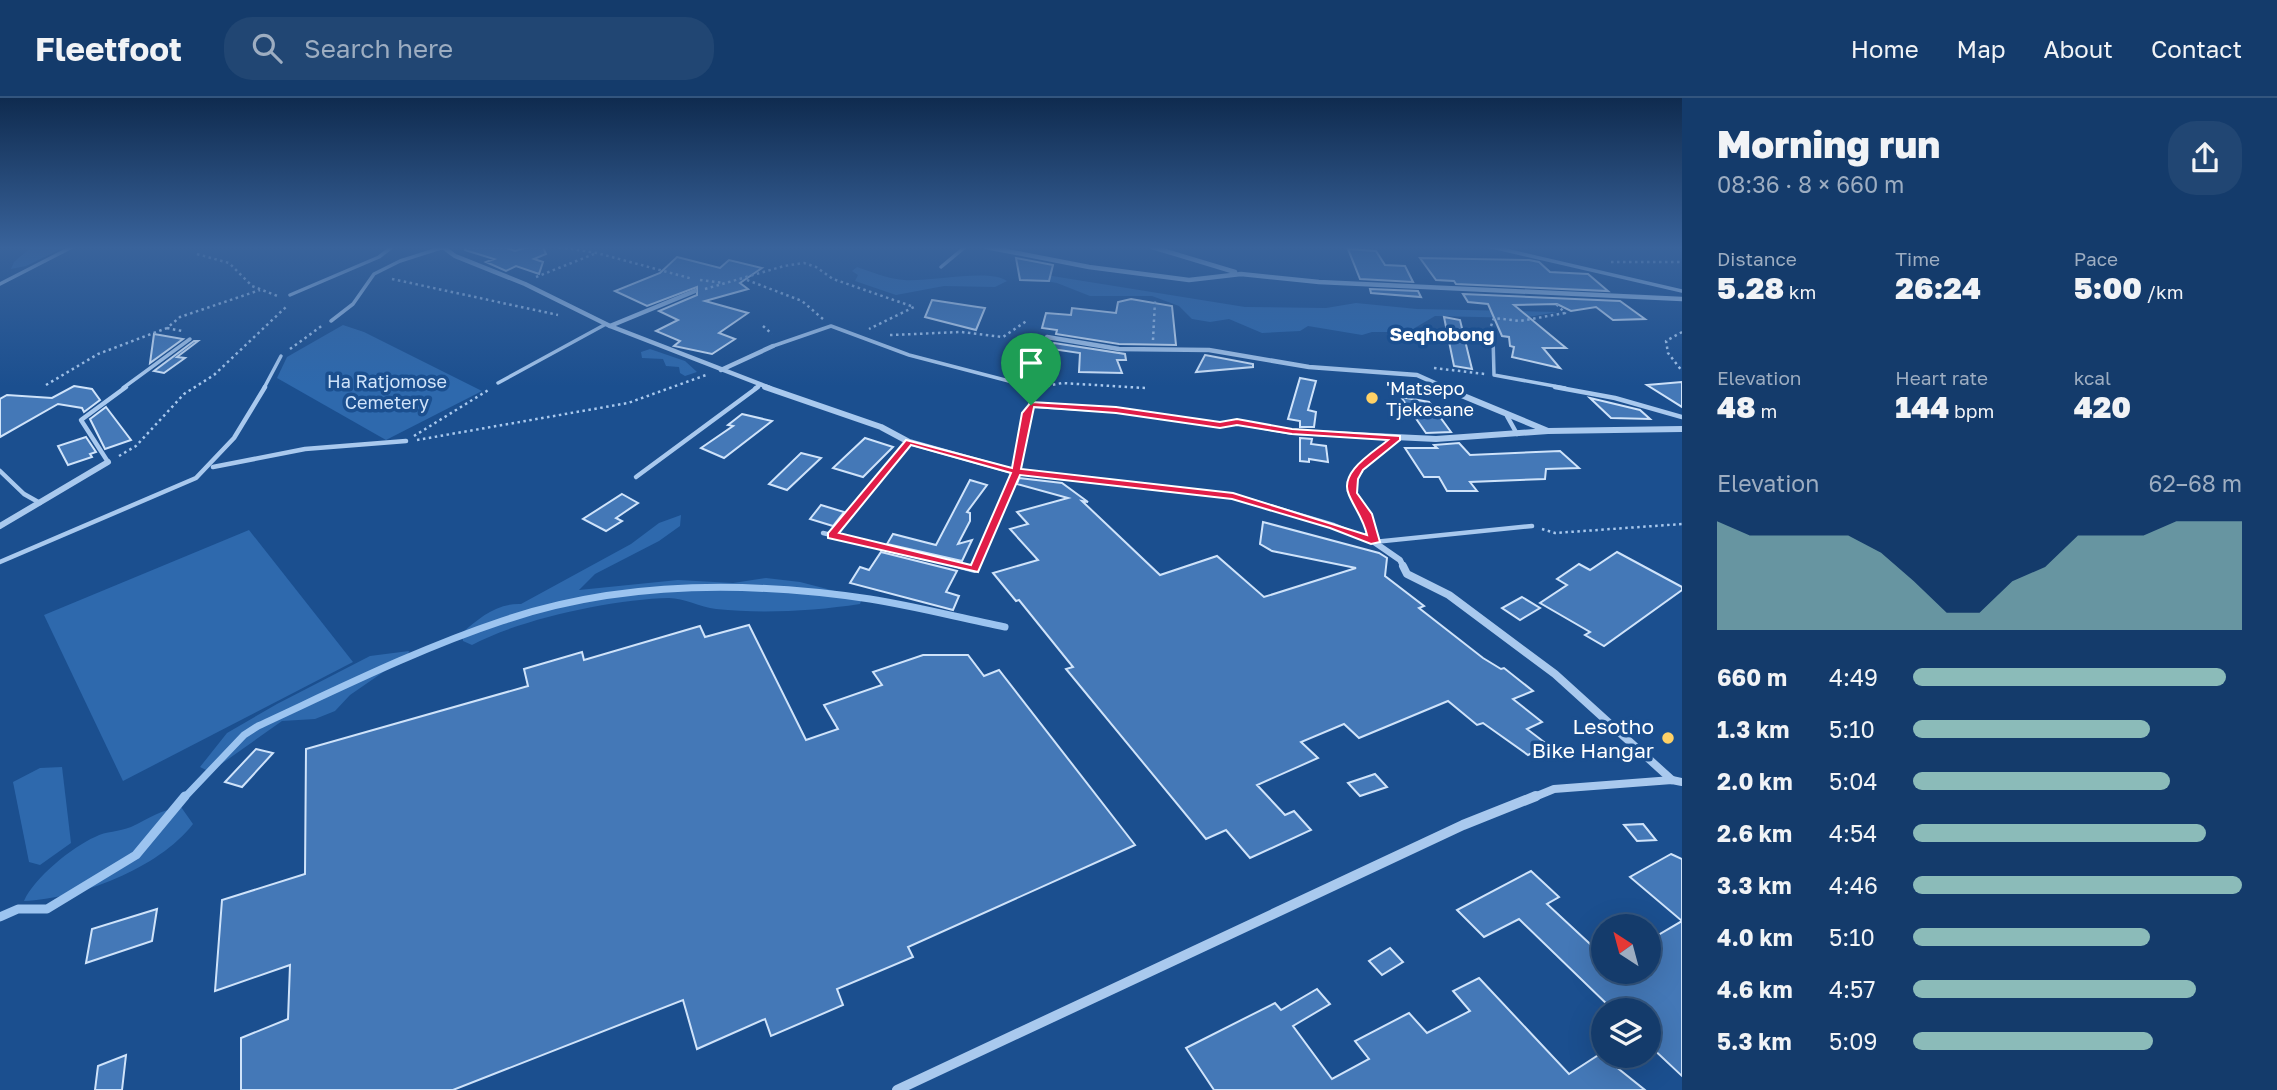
<!DOCTYPE html>
<meta charset="utf-8">
<style>
body{margin:0;font-family:"Golos Text",sans-serif;background:#214673;color:#f1f3f6;height:100vh;display:flex;flex-direction:column;font-size:26px;white-space:nowrap}
*{box-sizing:border-box;margin:0}
p{font-size:23px;color:#9dadc1}
.icon{flex:none;width:38px;height:38px;fill:none;stroke:currentColor;stroke-width:2;stroke-linecap:round;stroke-linejoin:round}
.map{position:relative;flex:1;overflow:hidden}
.panel{display:flex;flex-direction:column;background:#143b6b;width:595px}
.panel>*{flex:none}
.needle{width:46px;rotate:324deg}
.fabs{position:absolute;left:1591px;top:816px;display:grid;gap:14px}
.fabs a{display:grid;place-items:center;width:70px;height:70px;border-radius:50%;background:#143b6b;box-shadow:0 7px 28px #0002,0 0 0 2px #33557e;font-size:35px}
.pin{position:absolute;display:grid;place-items:center;width:60px;height:60px;color:#fff;margin:-72px -30px;border-radius:50% 50% 50% 0;rotate:-45deg;box-shadow:0 0 7px #0007}
.pin .icon{rotate:45deg}
.round{display:grid;place-items:center;flex:none;width:74px;height:74px;border-radius:28px;background:#214673}
.head{display:flex;align-items:center;justify-content:space-between;height:119px;padding:0 35px}
h1{font-size:38px;font-weight:800;line-height:52px}
.figures{display:grid;grid-template-columns:repeat(3,1fr);gap:10px;height:119px;padding:7px 35px}
.figures div{display:grid;align-content:center}
.figures b{font-size:30px;font-weight:800}
.figures small{font-size:19px;font-weight:400}
.figures p{font-size:19px}
.chart{height:196px;padding:14px 35px}
.chart p{display:flex;justify-content:space-between}
.chart svg{width:100%;height:126px;margin-top:7px;fill:#8bbbb9;opacity:.7}
ul{padding:0 35px;list-style:none;font-size:23px}
li{display:grid;grid-template-columns:112px 84px 1fr;align-items:center;height:52px}
li i{height:18px;border-radius:9px;background:#8bbbb9}
header{display:flex;align-items:center;gap:42px;box-sizing:border-box;height:98px;padding:0 35px;background:#143b6b;border-bottom:2px solid #33557e}
header strong{font-size:33px}
nav{display:flex;gap:38px;margin-inline-start:auto;font-size:24px}
.search{width:490px;height:63px;background:#214673;display:flex;align-items:center;gap:18px;box-sizing:border-box;padding:0 24px;border-radius:28px;color:#9dadc1;font-size:26px}
main{display:flex;flex:1;min-height:0}
.map>svg:first-child{display:block}
.green{fill:#2e69ad}
.lines{fill:none;stroke-linecap:round;stroke-linejoin:round}
.stream-far1{stroke:#9cc4f0;stroke-width:7}
.stream{stroke:#9cc4f0;stroke-width:9}
.building{fill:#4478b7;stroke:#cfe3fa;stroke-width:2}
.path{stroke:#a9c9ee;stroke-width:2.5;stroke-dasharray:2.5 3.5;stroke-linecap:butt}
.service-far2{stroke:#a9c9ee;stroke-width:3.5}
.service-far1{stroke:#a9c9ee;stroke-width:4.5}
.service{stroke:#a9c9ee;stroke-width:6}
.minor-far3{stroke:#a9c9ee;stroke-width:4.5}
.minor-far2{stroke:#a9c9ee;stroke-width:6}
.minor-far1{stroke:#a9c9ee;stroke-width:8}
.minor{stroke:#a9c9ee;stroke-width:10}
.route{fill:#e11d48;stroke:#fff;stroke-width:2;fill-rule:evenodd}
.poi-dot{fill:#ffd166;stroke:#1b4f8f;stroke-width:2.5}
.labels{text-anchor:middle;dominant-baseline:central;stroke-width:7;stroke-linejoin:round;paint-order:stroke}
.far-park-label{font-size:18px;fill:#cfe3fa;stroke:#1b4f8f}
.far-poi-label{font-size:18px;fill:#fff;stroke:#1b4f8f;text-anchor:start}
.far-neighbourhood-label{font-size:19px;font-weight:bold;fill:#fff;stroke:#1b4f8f}
.poi-label{font-size:21px;fill:#fff;stroke:#1b4f8f;text-anchor:end}
</style>
<header>
<strong>Fleetfoot</strong>
<div class="search"><svg class="icon" aria-label="search" viewBox="0 0 24 24"><circle cx="10" cy="10" r="6"/><path d="M15 15l6 6"/></svg>Search here</div>
<nav><a>Home</a><a>Map</a><a>About</a><a>Contact</a></nav>
</header>
<main>
<div class="map">
<svg width="1682" height="992" viewBox="0 0 1682 992">
<rect width="100%" height="100%" fill="#1b4f8f"/>
<g class="green">
<polygon points="27,149 65,149 26,168 11,171 14,164 29,151"/>
<path d="M 857,169 C 872,174 888,181 904,182 C 929,184 991,170 1007,183 L 995,189 L 944,188 L 896,197 L 855,183 L 858,177 L 852,173 Z"/>
<polygon points="1046,177 1245,209 1326,210 1356,205 1417,211 1558,214 1522,220 1435,218 1408,234 1372,234 1362,237 1308,228 1300,233 1262,235 1229,221 1210,224 1192,221 1179,208 1152,198 1090,198 1057,185 1033,181"/>
<polygon points="343,227 364,234 482,293 386,342 277,280 287,259"/>
<polygon points="650,251 685,263 697,274 685,278 680,275 679,269 666,268 663,261 642,260 641,254"/>
<path d="M 681,417 L 680,428 L 659,443 L 595,476 L 579,492 L 678,482 L 733,485 L 766,480 L 800,484 L 862,500 L 860,506 C 814,513 762,516 716,511 C 700,509 684,500 669,500 C 614,501 520,521 472,547 L 463,543 L 462,535 C 479,520 497,505 521,506 L 631,446 L 659,425 Z"/>
<polygon points="249,432 353,564 123,683 44,517"/>
<polygon points="409,553 408,557 350,597 335,613 315,621 282,623 210,674 200,669 227,635 277,606 370,558"/>
<polygon points="62,669 71,745 40,767 29,764 13,684 40,670"/>
<path d="M 181,709 L 193,726 C 158,771 80,800 24,803 C 34,780 72,749 95,739 C 106,733 119,734 131,729 C 150,720 160,712 181,709 Z"/>
</g>
<g class="lines">
<path class="stream-far1" d="M 184,700 L 244,637 L 258,628 C 338,591 418,551 502,523 C 619,483 749,483 870,501 C 915,508 960,520 1005,529"/>
<polyline class="stream" points="0,819 18,811 47,811 136,757 185,698"/>
</g>
<g class="building">
<polygon points="466,149 504,149 515,153 527,149 543,149 546,156 534,161 543,164 539,176 516,168 506,173 486,164 494,161 465,152"/>
<polygon points="1348,151 1376,153 1385,167 1405,168 1413,184 1360,181"/>
<polygon points="677,159 720,170 729,162 762,170 740,185 748,191 705,203 748,215 719,235 735,241 712,256 674,248 680,243 656,233 678,222 659,213 697,197 697,189 647,208 615,193 660,175"/>
<polygon points="1016,160 1053,167 1049,183 1020,182"/>
<polygon points="1420,160 1529,162 1539,164 1550,174 1588,176 1608,193 1456,186 1454,183 1436,182"/>
<polygon points="1370,191 1418,193 1421,199 1371,195"/>
<polygon points="1463,196 1620,203 1645,221 1613,222 1596,209 1571,213 1557,206 1514,207 1566,250 1543,250 1560,270 1512,259 1514,249 1510,248 1509,239 1502,238 1488,206 1468,204"/>
<polygon points="1131,201 1172,208 1176,247 1119,246 1056,236 1057,232 1042,230 1046,215 1071,217 1072,210 1116,215 1118,204"/>
<polygon points="932,202 971,208 985,210 976,232 925,219"/>
<polygon points="1444,219 1460,222 1472,271 1454,268"/>
<polygon points="154,236 183,241 150,265"/>
<polygon points="194,243 198,243 177,259 185,260 164,275 154,273"/>
<polygon points="1054,245 1125,256 1126,262 1117,262 1122,275 1079,274 1080,255 1052,251"/>
<polygon points="1205,257 1253,266 1253,269 1196,274"/>
<polygon points="1300,280 1316,283 1308,312 1316,314 1314,329 1300,329 1300,323 1288,321"/>
<polygon points="1682,284 1682,309 1647,287"/>
<polygon points="74,288 92,291 100,302 84,314 82,310 58,306 0,339 0,301 7,297 52,300"/>
<polygon points="1401,299 1429,304 1451,334 1426,335"/>
<polygon points="1590,300 1640,312 1650,321 1611,320"/>
<polygon points="106,309 131,342 105,351 90,321"/>
<polygon points="742,316 772,323 724,360 701,350 733,328 728,327"/>
<polygon points="86,339 96,354 90,356 92,359 68,367 58,348"/>
<polygon points="865,340 893,349 863,379 833,370"/>
<polygon points="1300,340 1312,341 1311,346 1326,348 1328,364 1309,361 1309,364 1300,363"/>
<polygon points="1459,345 1470,357 1560,353 1579,370 1546,371 1545,381 1470,384 1477,393 1447,393 1439,379 1424,379 1405,350 1437,350 1434,347"/>
<polygon points="801,355 821,360 787,392 769,386"/>
<polygon points="1019,380 1062,385 1088,404 1082,403 1160,477 1217,458 1264,499 1356,470 1272,453 1260,446 1263,424 1379,455 1387,460 1385,478 1424,508 1419,510 1483,560 1501,571 1504,570 1533,593 1513,601 1542,624 1527,631 1548,647 1528,657 1483,625 1477,627 1448,603 1359,640 1344,626 1301,644 1318,660 1257,687 1285,717 1294,713 1311,732 1250,760 1226,732 1206,741 1066,571 1073,569 1019,502 1016,503 993,475 1038,462 1010,431 1028,426 1017,414 1068,400 1017,386"/>
<polygon points="970,382 987,387 967,414 970,415 970,423 958,446 972,442 962,463 887,446 893,436 936,447"/>
<polygon points="622,396 638,405 616,420 622,423 606,433 583,421"/>
<polygon points="821,407 844,414 833,428 810,421"/>
<polygon points="881,454 957,473 946,494 959,498 953,512 850,485 860,469 869,472"/>
<polygon points="1617,454 1682,489 1682,492 1604,548 1585,537 1590,534 1540,505 1567,487 1557,481 1579,466 1590,472"/>
<polygon points="1522,499 1540,510 1520,522 1502,510"/>
<polygon points="749,527 806,642 838,631 824,607 882,587 873,574 923,557 968,557 984,578 999,572 1135,747 908,849 913,859 837,891 843,907 771,938 765,921 697,951 683,902 453,992 241,992 241,940 288,921 290,867 215,893 222,802 305,776 306,651 528,588 524,571 582,554 584,562 700,528 705,539"/>
<polygon points="256,651 273,655 242,689 225,684"/>
<polygon points="1375,676 1387,689 1360,698 1348,685"/>
<polygon points="1643,726 1656,742 1637,743 1624,727"/>
<polygon points="1671,756 1682,761 1682,823 1630,779"/>
<polygon points="1531,773 1559,799 1547,806 1603,858 1603,873 1648,873 1648,843 1682,823 1682,978 1648,946 1648,912 1613,912 1519,821 1484,839 1457,812"/>
<polygon points="157,811 152,843 86,865 92,831"/>
<polygon points="1390,850 1403,864 1382,877 1369,863"/>
<polygon points="1479,880 1569,976 1600,956 1645,992 1214,992 1186,950 1275,905 1281,912 1317,891 1330,906 1293,928 1332,981 1369,961 1355,943 1409,915 1427,935 1470,913 1453,893"/>
<polygon points="126,957 122,992 95,992 98,968"/>
</g>
<g class="lines">
<g class="path">
<polyline points="559,149 597,155 693,181"/>
<polyline points="197,156 229,165 252,188 280,199"/>
<polyline points="1611,164 1682,164"/>
<polyline points="536,179 594,156"/>
<polyline points="392,181 558,217"/>
<polyline points="700,182 724,185"/>
<polyline points="747,182 802,203 823,221"/>
<polyline points="705,191 784,168 804,165 816,169 833,181 914,209 869,231"/>
<polyline points="763,228 772,236"/>
<polyline points="1491,228 1494,220 1520,223 1565,215 1556,206"/>
<polyline points="167,230 182,233"/>
<polyline points="1682,234 1666,243 1668,255 1682,273"/>
<polyline points="890,237 961,234 1003,239 1028,222"/>
<polyline points="1153,242 1155,203"/>
<polyline points="290,251 323,227"/>
<polyline points="1434,270 1485,276"/>
<polyline points="1030,279 1029,264 1038,243"/>
<polyline points="46,287 98,256 167,230 180,219 260,192"/>
<polyline points="1047,288 1062,285 1145,290"/>
<polyline points="414,338 490,291"/>
<polyline points="417,342 628,305 706,277"/>
<polyline points="119,358 136,348 184,296 214,277 287,208"/>
<polyline points="840,428 872,385 902,353"/>
<polyline points="1369,429 1353,384 1381,351"/>
<polyline points="1542,431 1555,435 1682,426"/>
</g>
<g class="service-far2">
<polyline points="1492,149 1682,193"/>
<polyline points="941,169 965,149"/>
<polyline points="0,186 72,149"/>
<polyline points="290,197 379,159 392,149"/>
<polyline points="331,223 353,206 374,176 400,163 444,149"/>
<polyline points="1493,239 1494,277 1565,290"/>
<polyline points="773,248 831,228 909,257 1036,290"/>
<polyline points="498,285 606,226"/>
<polyline points="123,290 190,241"/>
<polyline points="264,290 281,258"/>
<polyline points="755,290 760,287"/>
</g>
<g class="service-far1">
<polyline points="1031,289 1036,290 1031,307"/>
<polyline points="1555,289 1615,300 1682,319"/>
<polyline points="1116,312 1220,327"/>
<polyline points="1507,318 1517,336"/>
<polyline points="108,364 81,322 126,289"/>
<polyline points="213,369 305,351 406,343"/>
<polyline points="0,373 24,396 40,405"/>
<polyline points="636,379 758,289"/>
<polyline points="823,435 967,470"/>
<polyline points="1374,444 1532,428"/>
<polyline points="0,464 196,380 234,340 265,289"/>
<polyline points="976,470 1016,374"/>
</g>
<polyline class="service" points="960,468 975,472 977,468"/>
<g class="minor-far3">
<polyline points="443,149 455,158 525,186 610,228 770,290"/>
<polyline points="986,149 1089,169 1189,182 1241,176 1319,184 1682,201"/>
<polyline points="1152,149 1235,174"/>
<polyline points="610,228 695,193"/>
<polyline points="1047,239 1119,251 1209,252 1309,269 1417,277 1446,290"/>
<polyline points="721,272 773,248"/>
</g>
<g class="minor-far2">
<polyline points="765,289 881,329 909,344 1016,374 1233,398 1334,428 1374,444 1400,462 1404,470"/>
<polyline points="1442,289 1548,333"/>
<polyline points="1220,327 1237,324 1292,334 1436,341 1548,333 1682,331"/>
<polyline points="1016,374 1031,307 1116,312"/>
<polyline points="0,428 108,364"/>
</g>
<g class="minor-far1">
<polyline points="1403,468 1407,476 1449,497 1555,576 1672,682"/>
<polyline points="1532,700 1554,691 1672,682 1682,684"/>
</g>
<polyline class="minor" points="897,992 1463,727 1536,698"/>
</g>
<linearGradient id="sky" x2="0" y2="1"><stop stop-color="#0f2b4f"/><stop offset="0.52" stop-color="#39639b"/><stop offset="1" stop-color="#39639b" stop-opacity="0"/></linearGradient>
<rect width="1682" height="288" fill="url(#sky)"/>
<path class="route" d="M 1031,304 L 1116,309 L 1220,324 L 1237,321 L 1292,331 L 1400,338 L 1400,342 L 1363,372 L 1358,381 L 1357,395 L 1372,416 L 1380,444 L 1371,446 L 1330,430 L 1232,401 L 1020,377 L 978,474 L 828,440 L 828,435 L 906,342 L 1012,370 L 1022,315 ZM 1034,309 L 1116,315 L 1220,330 L 1237,327 L 1292,336 L 1388,342 C 1374,354 1338,374 1349,397 C 1356,413 1363,420 1367,437 L 1233,395 L 1021,371 ZM 911,347 L 1011,375 L 971,467 L 839,435 Z"/>
<g class="poi-dot">
<circle cx="1372" cy="300" r="7"/>
<circle cx="1668" cy="640" r="7"/>
</g>
<g class="labels">
<g class="far-park-label">
<text x="387" y="283">Ha Ratjomose<tspan x="387" dy="21">Cemetery</tspan></text>
</g>
<g class="far-poi-label">
<text x="1386" y="290">'Matsepo<tspan x="1386" dy="21">Tjekesane</tspan></text>
</g>
<g class="far-neighbourhood-label">
<text x="1442" y="235">Seqhobong</text>
</g>
<g class="poi-label">
<text x="1654" y="628">Lesotho<tspan x="1654" dy="24">Bike Hangar</tspan></text>
</g>
</g>
</svg>
<div class="fabs">
<a><svg class="needle" viewBox="-14 -14 28 28"><path d="M0-13l5 13h-10z" fill="#e53935"/><path d="M0 13l5-13h-10z" fill="#9dadc1"/></svg></a>
<a><svg class="icon" aria-label="layers" viewBox="0 0 24 24"><path d="M12 4l9 5-9 5-9-5zM3 14l9 5 9-5"/></svg></a>
</div>
<div class="pin" style="left:1031px;top:307px;background:#1e9e55"><svg class="icon" aria-label="arrive" viewBox="0 0 24 24"><path d="M6 21V4h12l-3 4 3 4H6"/></svg></div>
</div>
<section class="panel">
<div class="head"><div><h1>Morning run</h1><p>08:36 · 8 × 660 m</p></div><a class="round"><svg class="icon" aria-label="share" viewBox="0 0 24 24"><path d="M12 15V3M7 8l5-5 5 5M5 13v7h14v-7"/></svg></a></div>
<div class="figures">
<div><p>Distance</p><b>5.28<small> km</small></b></div>
<div><p>Time</p><b>26:24</b></div>
<div><p>Pace</p><b>5:00<small> /km</small></b></div>
</div>
<div class="figures">
<div><p>Elevation</p><b>48<small> m</small></b></div>
<div><p>Heart rate</p><b>144<small> bpm</small></b></div>
<div><p>kcal</p><b>420</b></div>
</div>
<div class="chart"><p><span>Elevation</span>62–68 m</p>
<svg viewBox="0 0 160 44" preserveAspectRatio="none"><path d="M0 44V6L10 11L20 11L30 11L40 11L50 17L60 27L70 38L80 38L90 27L100 22L110 11L120 11L130 11L140 6L150 6L160 6V44z"/></svg>
</div>
<ul>
<li><b>660 m</b>4:49<i style="width:95%"></i></li>
<li><b>1.3 km</b>5:10<i style="width:72%"></i></li>
<li><b>2.0 km</b>5:04<i style="width:78%"></i></li>
<li><b>2.6 km</b>4:54<i style="width:89%"></i></li>
<li><b>3.3 km</b>4:46<i style="width:100%"></i></li>
<li><b>4.0 km</b>5:10<i style="width:72%"></i></li>
<li><b>4.6 km</b>4:57<i style="width:86%"></i></li>
<li><b>5.3 km</b>5:09<i style="width:73%"></i></li>
</ul>
</section>
</main>
